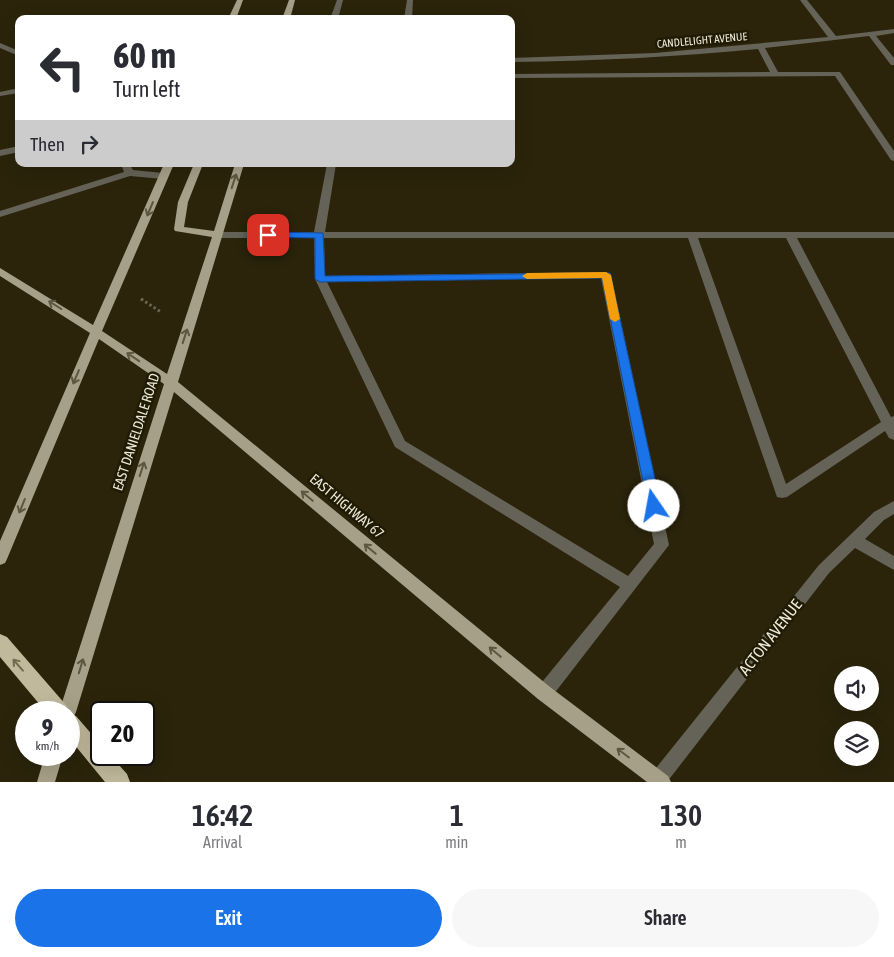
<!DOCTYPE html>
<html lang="en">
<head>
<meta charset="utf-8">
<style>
	body { margin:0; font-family:"Asap Condensed",sans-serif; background:#f7f7f7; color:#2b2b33; height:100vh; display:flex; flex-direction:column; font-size:19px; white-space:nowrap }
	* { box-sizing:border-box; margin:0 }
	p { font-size:16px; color:#7c7c81 }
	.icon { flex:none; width:28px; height:28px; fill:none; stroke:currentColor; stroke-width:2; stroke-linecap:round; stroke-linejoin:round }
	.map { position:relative; height:782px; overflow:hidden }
	.drawer { display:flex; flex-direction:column; background:#fff; flex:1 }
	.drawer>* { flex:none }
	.hud { position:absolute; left:15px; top:15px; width:500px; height:152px; border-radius:10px; box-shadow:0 5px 20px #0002; background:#fff; color:#2b2b33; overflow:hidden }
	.tools { position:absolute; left:834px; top:666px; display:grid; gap:10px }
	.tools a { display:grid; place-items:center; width:45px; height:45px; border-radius:50%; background:#fff; box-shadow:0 5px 20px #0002; font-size:25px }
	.speed { position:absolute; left:15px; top:701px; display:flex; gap:10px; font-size:25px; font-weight:700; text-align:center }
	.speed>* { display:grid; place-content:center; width:65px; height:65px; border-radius:50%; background:#fff; box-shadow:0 5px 20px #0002; line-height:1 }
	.speed small { font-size:12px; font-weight:400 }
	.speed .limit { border:2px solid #111; border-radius:8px; background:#fff; color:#111 }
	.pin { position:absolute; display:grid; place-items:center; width:42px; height:42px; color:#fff; margin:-21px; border-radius:10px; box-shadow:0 2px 8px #0006 }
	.me { position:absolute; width:55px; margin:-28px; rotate:348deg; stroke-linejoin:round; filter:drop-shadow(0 0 4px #0008) }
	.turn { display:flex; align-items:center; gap:18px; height:105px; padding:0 15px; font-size:22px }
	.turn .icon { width:65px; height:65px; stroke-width:2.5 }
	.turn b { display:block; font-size:35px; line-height:42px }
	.then { display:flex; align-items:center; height:48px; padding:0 15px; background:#0003; gap:10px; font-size:19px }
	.eta { display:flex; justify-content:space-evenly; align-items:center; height:85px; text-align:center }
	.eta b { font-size:30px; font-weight:600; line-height:35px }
	.button { display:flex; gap:10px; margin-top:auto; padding:10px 15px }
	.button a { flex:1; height:58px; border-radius:30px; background:#1a73e8; color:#fff; font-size:20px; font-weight:600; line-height:58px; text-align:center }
	.button a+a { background:#f7f7f7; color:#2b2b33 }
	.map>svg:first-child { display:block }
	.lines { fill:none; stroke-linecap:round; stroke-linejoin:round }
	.path-far1 { stroke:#6b6650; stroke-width:2.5; stroke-dasharray:2 2; stroke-linecap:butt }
	.path { stroke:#6b6650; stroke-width:3; stroke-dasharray:2.5 2.5; stroke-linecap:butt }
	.minor { fill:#656357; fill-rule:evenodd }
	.major { fill:#a7a088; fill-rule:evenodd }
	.highway { fill:#c0b99c; fill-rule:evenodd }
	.oneway { stroke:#5d573f }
	.oneway2 { stroke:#706a50 }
	.route { fill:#1a73e8; stroke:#114b97 }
	.slow { fill:#f59e0b }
	.labels { text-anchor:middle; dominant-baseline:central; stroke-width:5; stroke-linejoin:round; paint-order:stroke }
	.far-street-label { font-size:11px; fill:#eeebdc; stroke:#211b03 }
	.street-label { font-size:14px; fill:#eeebdc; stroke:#211b03 }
	.near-street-label { font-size:16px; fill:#eeebdc; stroke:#211b03 }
</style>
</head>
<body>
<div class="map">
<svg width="894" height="782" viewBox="0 0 894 782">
	<rect width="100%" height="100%" fill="#2b240b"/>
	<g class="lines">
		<path class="path-far1" d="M 141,299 L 143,300"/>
		<path class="path" d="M 141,299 L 161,312"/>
		<g class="minor">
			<path d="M 337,0 L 343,0 L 338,19 L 330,19 Z"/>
			<path d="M 407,0 L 413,0 L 412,19 L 404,19 Z"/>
			<path d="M 800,0 L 807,0 L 836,36 L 894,29 L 894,33 L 876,36 L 894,58 L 894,65 L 891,65 L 869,36 L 765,48 L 778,72 L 840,72 L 894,151 L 894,161 L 891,160 L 835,76 L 511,78 L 511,74 L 770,72 L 758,49 C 676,57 594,61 511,62 L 511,58 L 655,53 L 828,37 Z"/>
			<path d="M 0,43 L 19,51 L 19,56 L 0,48 Z"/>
			<path d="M 19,88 L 19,93 L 0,96 L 0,92 Z"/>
			<path d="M 19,146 L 19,152 L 0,156 L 0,150 Z"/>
			<path d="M 121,164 L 129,164 L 133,170 L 163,173 L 168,176 L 163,179 L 130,176 L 0,217 L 0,211 L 124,172 Z"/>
			<path d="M 327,164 L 336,164 L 325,232 L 894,232 L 894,238 L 797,238 L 891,417 L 894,416 L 894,440 L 889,438 L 885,431 L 787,497 L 782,498 L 777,497 L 688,238 L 324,238 L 325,276 L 606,272 L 611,275 L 669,545 L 550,699 L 544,701 L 538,699 L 536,693 L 538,687 L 620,587 L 395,447 L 315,279 L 314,238 L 217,238 L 212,235 L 217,232 L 314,232 ZM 698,238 L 786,238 L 881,422 L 786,484 ZM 601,278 L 654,544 L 628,576 L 405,441 L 327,282 Z"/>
			<path d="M 894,501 L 894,514 L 884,520 L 865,539 L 894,556 L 894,570 L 855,548 L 829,573 L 667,782 L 650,782 L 649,779 L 652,773 L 819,565 L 874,512 Z"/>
		</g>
		<g class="major">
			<path d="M 237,0 L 243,0 L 236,19 L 228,19 Z"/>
			<path d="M 289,0 L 295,0 L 290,19 L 282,19 Z"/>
			<path d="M 164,164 L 174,164 L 102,331 L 167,374 L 212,237 L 175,231 L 174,229 L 178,202 L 194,164 L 203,164 L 188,202 L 184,227 L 214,231 L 235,164 L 244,164 L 178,382 L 550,687 L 668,776 L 671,782 L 647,782 L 538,699 L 174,392 L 76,712 L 73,718 L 69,719 L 69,712 L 59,712 L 164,384 L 99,339 L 7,559 L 5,563 L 0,565 L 0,541 L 90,333 L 0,276 L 0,268 L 93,325 Z"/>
			<path d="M 45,755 L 63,755 L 55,782 L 37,782 Z"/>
		</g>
		<g class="highway">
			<path d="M 0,634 L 7,637 L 66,705 L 69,712 L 69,713 L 46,712 L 0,657 Z"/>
			<path d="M 69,713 L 76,716 L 101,745 L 101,755 L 110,755 L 127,774 L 130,782 L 105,782 L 69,738 Z"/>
		</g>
	</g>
	<defs><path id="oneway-shaft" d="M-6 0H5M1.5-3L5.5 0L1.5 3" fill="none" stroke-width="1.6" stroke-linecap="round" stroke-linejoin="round" transform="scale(1.25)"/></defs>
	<g class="oneway">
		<use href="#oneway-shaft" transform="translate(234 181) rotate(-72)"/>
		<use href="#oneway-shaft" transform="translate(150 209) rotate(113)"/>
		<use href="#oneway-shaft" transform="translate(55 305) rotate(-148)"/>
		<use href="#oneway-shaft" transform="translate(185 336) rotate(-72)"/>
		<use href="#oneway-shaft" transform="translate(133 357) rotate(-146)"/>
		<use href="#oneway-shaft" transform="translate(76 377) rotate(113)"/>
		<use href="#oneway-shaft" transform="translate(142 469) rotate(-72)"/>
		<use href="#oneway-shaft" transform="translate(307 496) rotate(-140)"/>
		<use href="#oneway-shaft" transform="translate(22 506) rotate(112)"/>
		<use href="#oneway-shaft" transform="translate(370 549) rotate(-140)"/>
		<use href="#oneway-shaft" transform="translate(495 652) rotate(-140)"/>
		<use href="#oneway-shaft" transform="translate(81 666) rotate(-73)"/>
		<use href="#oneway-shaft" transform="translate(623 753) rotate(-143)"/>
	</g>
	<use class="oneway2" href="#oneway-shaft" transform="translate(18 665) rotate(-131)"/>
	<path class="route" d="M 268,232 L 323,233 L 325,276 L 610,273 L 661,506 L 659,510 L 650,510 L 648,506 L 602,278 L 320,282 L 315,279 L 315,238 L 265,237 L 264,235 Z"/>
	<path class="slow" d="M 606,272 L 611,275 L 620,319 L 615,322 L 610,319 L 602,278 L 527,279 L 522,276 L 527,273 Z"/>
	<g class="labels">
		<g class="far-street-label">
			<text transform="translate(702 40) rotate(-5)">CANDLELIGHT AVENUE</text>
		</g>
		<g class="street-label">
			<text transform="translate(136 432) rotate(-72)">EAST DANIELDALE ROAD</text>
			<text transform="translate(347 506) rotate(40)">EAST HIGHWAY 67</text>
		</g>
		<g class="near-street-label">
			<text transform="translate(770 637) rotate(-52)">ACTON AVENUE</text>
		</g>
	</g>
</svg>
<div class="tools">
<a><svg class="icon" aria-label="sound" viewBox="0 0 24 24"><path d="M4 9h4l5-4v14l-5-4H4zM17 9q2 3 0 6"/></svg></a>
<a><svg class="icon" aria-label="layers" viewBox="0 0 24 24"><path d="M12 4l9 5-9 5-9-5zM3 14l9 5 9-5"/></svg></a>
</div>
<div class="speed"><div>9<small>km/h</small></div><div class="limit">20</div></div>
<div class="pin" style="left:268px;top:235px;background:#d93025"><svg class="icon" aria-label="arrive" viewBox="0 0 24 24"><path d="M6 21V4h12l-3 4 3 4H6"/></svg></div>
<svg class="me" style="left:654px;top:506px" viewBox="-20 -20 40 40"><circle r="19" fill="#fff"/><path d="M0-13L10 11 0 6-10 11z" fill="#1a73e8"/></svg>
<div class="hud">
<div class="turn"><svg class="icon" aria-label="left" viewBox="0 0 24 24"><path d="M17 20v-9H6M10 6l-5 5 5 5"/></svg><div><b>60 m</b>Turn left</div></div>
<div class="then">Then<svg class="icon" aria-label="right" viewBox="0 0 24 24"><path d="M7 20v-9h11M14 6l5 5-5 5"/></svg></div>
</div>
</div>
<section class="drawer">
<div class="eta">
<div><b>16:42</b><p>Arrival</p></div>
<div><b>1</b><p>min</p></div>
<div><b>130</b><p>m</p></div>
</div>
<div class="button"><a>Exit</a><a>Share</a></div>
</section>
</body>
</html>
